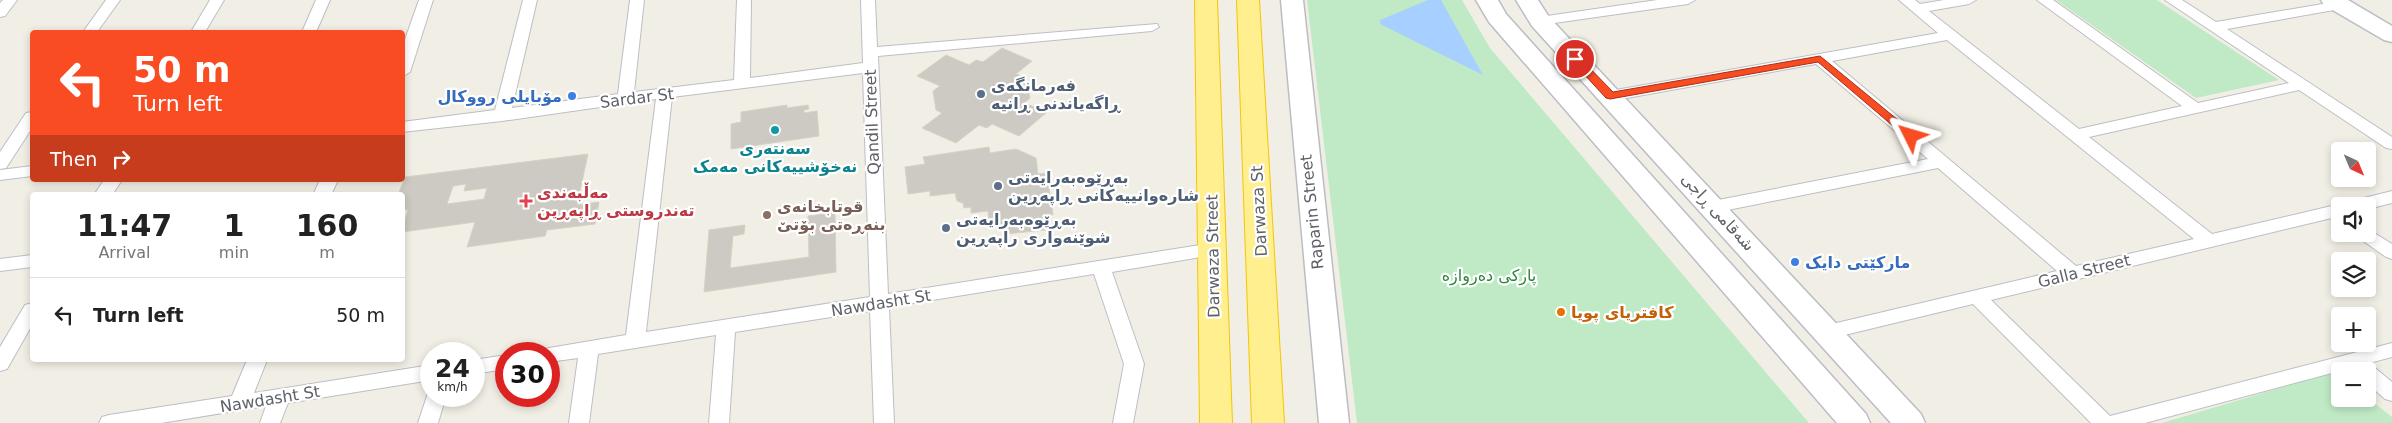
<!DOCTYPE html>
<html lang="en">
<head>
<meta charset="utf-8">
<style>
	body { margin:0; font-family:"DejaVu Sans",Cairo,sans-serif; background:#f6f6f6; color:#222; height:100vh; display:flex; flex-direction:column; font-size:19px; white-space:nowrap }
	* { box-sizing:border-box; margin:0 }
	p { font-size:16px; color:#767676 }
	.icon { flex:none; width:28px; height:28px; fill:none; stroke:currentColor; stroke-width:2; stroke-linecap:round; stroke-linejoin:round }
	.map { position:relative; flex:1; overflow:hidden }
	.drawer { position:absolute; left:30px; top:192px; width:375px; height:170px; display:flex; flex-direction:column; background:#fff; border-radius:5px; box-shadow:0 2px 8px #0003 }
	.drawer>* { flex:none }
	.hud { position:absolute; left:30px; top:30px; width:375px; height:152px; border-radius:5px; box-shadow:0 2px 8px #0003; background:#f94c23; color:#fff; overflow:hidden }
	.needle { width:32px; rotate:136deg }
	.tools { position:absolute; left:2331px; top:142px; display:grid; gap:10px }
	.tools a { display:grid; place-items:center; width:45px; height:45px; border-radius:5px; background:#fff; box-shadow:0 2px 8px #0003; font-size:25px }
	.speed { position:absolute; left:420px; top:342px; display:flex; gap:10px; font-size:25px; font-weight:700; text-align:center }
	.speed>* { display:grid; place-content:center; width:65px; height:65px; border-radius:50%; background:#fff; box-shadow:0 2px 8px #0003; line-height:1 }
	.speed small { font-size:12px; font-weight:400 }
	.speed .limit { border:8px solid #d22; background:#fff; color:#111 }
	.pin { position:absolute; display:grid; place-items:center; width:42px; height:42px; color:#fff; margin:-21px; border:2px solid #fff; border-radius:50%; box-shadow:0 1px 5px #0007 }
	.me { position:absolute; width:55px; margin:-28px; rotate:310deg; stroke-linejoin:round; filter:drop-shadow(0 0 4px #0008) }
	.turn { display:flex; align-items:center; gap:18px; height:105px; padding:0 20px; font-size:22px }
	.turn .icon { width:65px; height:65px; stroke-width:2.5 }
	.turn b { display:block; font-size:35px; line-height:42px }
	.then { display:flex; align-items:center; height:48px; padding:0 20px; background:#0003; gap:10px; font-size:19px }
	.eta { display:flex; justify-content:space-evenly; align-items:center; height:85px; text-align:center }
	.eta b { font-size:30px; font-weight:800; line-height:35px }
	ul { padding:0; list-style:none }
	li { display:flex; align-items:center; gap:15px; height:75px; padding:0 20px; border-top:1px solid #e0e0e0 }
	li div { flex:1 }
	li b { display:block; font-size:19px }
	li em { font-style:normal }
	.map>svg:first-child { display:block }
	.green { fill:#c0eac5 }
	.water { fill:#a7cfff }
	.building { fill:#cccac2; stroke:#d6d2c3; fill-rule:evenodd }
	.lines { fill:none; stroke-linecap:round; stroke-linejoin:round }
	.street-casing { stroke:#bdbec5; stroke-width:2 }
	.secondary-casing { stroke:#bbbdc4; stroke-width:3 }
	.highway-casing { stroke:#f6c500; stroke-width:2 }
	.street { fill:#fff; fill-rule:evenodd }
	.secondary { fill:#fff; fill-rule:evenodd }
	.highway { fill:#ffef8e; fill-rule:evenodd }
	.route { fill:#f94c23; stroke:#a23117 }
	.service-dot { fill:#5c6f8a; stroke:#fff; stroke-width:2 }
	.shop-dot { fill:#3f7fe0; stroke:#fff; stroke-width:2 }
	.culture-dot { fill:#0f9aa8; stroke:#fff; stroke-width:2 }
	.health-dot { fill:#e0444e; stroke:#fff; stroke-width:2 }
	.education-dot { fill:#8d6e63; stroke:#fff; stroke-width:2 }
	.food-dot { fill:#e8710a; stroke:#fff; stroke-width:2 }
	.labels { text-anchor:middle; dominant-baseline:central; stroke-width:4.5; stroke-linejoin:round; paint-order:stroke }
	.service-label { font-size:16px; font-weight:bold; fill:#4e5e75; stroke:#fff; text-anchor:start }
	.shop-label { font-size:16px; font-weight:bold; fill:#366cbe; stroke:#fff; text-anchor:end }
	.street-label { font-size:16px; fill:#5d6067; stroke:#fff }
	.culture-label { font-size:16px; font-weight:bold; fill:#0d838f; stroke:#fff }
	.health-label { font-size:16px; font-weight:bold; fill:#be3a42; stroke:#fff; text-anchor:start }
	.education-label { font-size:16px; font-weight:bold; fill:#785e54; stroke:#fff; text-anchor:start }
	.park-label { font-size:16px; fill:#2d863b; stroke:#fff }
	.food-label { font-size:16px; font-weight:bold; fill:#c56008; stroke:#fff; text-anchor:start }
</style>
</head>
<body>
<div class="map">
<svg width="2392" height="423" viewBox="0 0 2392 423">
	<rect width="100%" height="100%" fill="#f1efe5"/>
	<g class="green">
		<path d="M 1307,0 L 1462,0 L 1490,48 L 1809,423 L 1357,423 Z"/>
		<path d="M 2056,0 L 2157,0 L 2279,80 L 2196,98 Z"/>
		<path d="M 2330,373 L 2340,377 L 2340,399 L 2368,398 L 2392,417 L 2392,423 L 2162,423 Z"/>
	</g>
	<path class="water" d="M 1428,0 L 1441,0 L 1483,75 L 1380,24 L 1380,20 Z"/>
	<g class="building">
		<path d="M 1002,48 L 1032,61 L 1016,74 L 1025,77 L 1030,98 L 1024,103 L 1047,112 L 1019,136 L 992,124 L 987,128 L 979,125 L 956,143 L 922,128 L 942,113 L 936,110 L 933,91 L 940,86 L 917,76 L 946,55 L 969,65 L 976,60 L 983,62 Z"/>
		<path d="M 787,105 L 787,108 L 808,105 L 809,109 L 804,110 L 804,113 L 817,111 L 819,136 L 731,149 L 731,124 L 741,122 L 741,112 Z"/>
		<path d="M 989,147 L 990,153 L 1016,149 L 1036,158 L 1038,174 L 1047,173 L 1053,215 L 1044,216 L 1045,230 L 1006,234 L 1005,227 L 1000,228 L 1000,225 L 989,226 L 988,211 L 971,213 L 971,207 L 964,208 L 963,203 L 957,201 L 955,193 L 930,196 L 930,191 L 908,194 L 905,167 L 925,164 L 923,157 Z"/>
		<path d="M 588,154 L 577,205 L 599,202 L 595,224 L 547,230 L 545,236 L 467,247 L 475,222 L 402,232 L 408,209 L 402,210 L 402,195 L 398,195 L 405,177 ZM 466,184 L 464,191 L 487,188 L 484,199 L 447,204 L 453,186 Z"/>
		<path d="M 835,212 L 836,272 L 704,292 L 709,230 L 745,225 L 744,234 L 733,236 L 730,268 L 809,257 L 808,216 Z"/>
	</g>
	<g class="lines">
		<g class="street-casing">
			<g id="street">
				<path d="M 3,0 L 17,0 L 5,16 L 0,17 L 0,3 Z"/>
				<path d="M 106,0 L 120,0 L 97,32 L 83,32 Z"/>
				<path d="M 210,0 L 224,0 L 205,32 L 191,32 Z"/>
				<path d="M 316,0 L 330,0 L 316,32 L 302,32 Z"/>
				<path d="M 419,0 L 433,0 L 410,72 L 402,77 L 402,48 Z"/>
				<path d="M 523,0 L 537,0 L 512,108 L 618,94 L 630,0 L 644,0 L 634,92 L 734,80 L 737,0 L 751,0 L 750,78 L 863,63 L 861,0 L 875,0 L 877,47 L 1157,24 L 1159,27 L 1152,31 L 878,56 L 888,294 L 1213,243 L 1219,245 L 1222,249 L 1219,253 L 1213,255 L 1112,272 L 1144,364 L 1133,423 L 1113,423 L 1124,364 L 1094,274 L 889,307 L 894,423 L 874,423 L 870,311 L 735,332 L 729,423 L 709,423 L 716,335 L 598,354 L 589,423 L 569,423 L 578,358 L 549,362 L 549,354 L 540,354 L 542,350 L 549,348 L 626,335 L 656,99 L 502,121 L 402,132 L 402,122 L 495,110 ZM 863,73 L 870,297 L 646,332 L 672,97 Z"/>
				<path d="M 1657,0 L 1695,0 L 1688,4 L 1540,25 L 1533,21 L 1540,17 Z"/>
				<path d="M 1899,0 L 1915,0 L 1920,4 L 1944,0 L 1976,0 L 1969,4 L 1929,11 L 2079,129 L 2182,106 L 2037,0 L 2053,0 L 2198,103 L 2289,83 L 2165,0 L 2182,0 L 2216,22 L 2340,1 L 2345,2 L 2347,5 L 2345,8 L 2340,9 L 2227,29 L 2392,137 L 2392,149 L 2386,148 L 2299,90 L 2089,137 L 2212,234 L 2340,204 L 2345,206 L 2348,202 L 2392,191 L 2392,203 L 2368,209 L 2368,206 L 2340,206 L 2340,216 L 1991,300 L 2110,416 L 2392,343 L 2392,357 L 2145,423 L 2091,423 L 1973,304 L 1828,339 L 1821,337 L 1818,332 L 1821,327 L 1828,325 L 2057,271 L 1938,168 L 1713,213 L 1707,211 L 1704,207 L 1707,203 L 1713,201 L 1928,159 L 1816,64 L 1610,101 L 1602,96 L 1610,91 L 1938,33 ZM 1947,40 L 2194,239 L 2076,266 L 1832,61 Z"/>
				<path d="M 32,112 L 32,128 L 6,168 L 0,169 L 0,152 L 26,113 Z"/>
				<path d="M 32,166 L 32,176 L 0,180 L 0,170 Z"/>
				<path d="M 104,180 L 122,180 L 112,195 L 94,195 Z"/>
				<path d="M 320,180 L 338,180 L 331,195 L 313,195 Z"/>
				<path d="M 2368,229 L 2392,244 L 2392,259 L 2386,257 L 2359,238 L 2356,234 L 2368,234 Z"/>
				<path d="M 32,255 L 32,267 L 0,271 L 0,259 Z"/>
				<path d="M 32,303 L 32,325 L 7,369 L 0,371 L 0,347 L 25,305 Z"/>
				<path d="M 506,355 L 506,369 L 474,374 L 474,360 Z"/>
				<path d="M 247,360 L 267,360 L 254,393 L 431,365 L 431,380 L 288,403 L 280,423 L 260,423 L 266,406 L 161,423 L 99,423 L 102,417 L 109,415 L 232,396 Z"/>
				<path d="M 2368,365 L 2375,368 L 2392,382 L 2392,401 L 2385,399 L 2368,384 L 2368,371 L 2359,371 L 2361,368 Z"/>
				<path d="M 429,390 L 431,390 L 431,396 L 446,396 L 438,423 L 418,423 Z"/>
			</g>
		</g>
		<g class="secondary-casing">
			<g id="secondary">
				<path d="M 1281,0 L 1303,0 L 1349,423 L 1319,423 Z"/>
				<path d="M 1476,0 L 1498,0 L 1506,14 L 1866,414 L 1870,423 L 1837,423 L 1489,22 Z"/>
				<path d="M 1516,0 L 1538,0 L 1549,17 L 1921,414 L 1925,423 L 1891,423 L 1532,26 Z"/>
				<path d="M 2321,0 L 2348,0 L 2392,26 L 2392,42 L 2384,40 L 2324,5 Z"/>
			</g>
		</g>
		<g class="highway-casing">
			<g id="highway">
				<path d="M 1195,0 L 1217,0 L 1232,423 L 1200,423 Z"/>
				<path d="M 1237,0 L 1259,0 L 1284,423 L 1252,423 Z"/>
			</g>
		</g>
		<use href="#street" class="street"/>
		<use href="#secondary" class="secondary"/>
		<use href="#highway" class="highway"/>
	</g>
	<path class="route" d="M 1820,56 L 1915,134 L 1915,138 L 1907,138 L 1818,62 L 1610,99 L 1606,98 L 1570,59 L 1579,57 L 1613,92 Z"/>
	<g class="service-dot">
		<circle cx="981" cy="94" r="5"/>
		<circle cx="998" cy="186" r="5"/>
		<circle cx="946" cy="228" r="5"/>
	</g>
	<g class="shop-dot">
		<circle cx="572" cy="96" r="5"/>
		<circle cx="1795" cy="262" r="5"/>
	</g>
	<circle class="culture-dot" cx="775" cy="130" r="5"/>
	<path class="health-dot" d="M523.5 193.5h5v5h5v5h-5v5h-5v-5h-5v-5h5z"/>
	<circle class="education-dot" cx="767" cy="215" r="5"/>
	<circle class="food-dot" cx="1561" cy="312" r="5"/>
	<g class="labels">
		<g class="service-label">
			<text x="991" y="85">فەرمانگەی<tspan x="991" dy="18">ڕاگەیاندنی ڕانیە</tspan></text>
			<text x="1008" y="177">بەڕێوەبەرایەتی<tspan x="1008" dy="18">شارەوانییەکانی ڕاپەڕین</tspan></text>
			<text x="956" y="219">بەڕێوەبەرایەتی<tspan x="956" dy="18">شوێنەواری راپەڕین</tspan></text>
		</g>
		<g class="shop-label">
			<text x="562" y="96">مۆبایلی رووکال</text>
			<text x="1805" y="262" text-anchor="start">مارکێتی دایک</text>
		</g>
		<g class="street-label">
			<text transform="translate(637 98) rotate(-7)">Sardar St</text>
			<text transform="translate(872 122) rotate(-92)">Qandil Street</text>
			<text transform="translate(1259 211) rotate(-93)">Darwaza St</text>
			<text transform="translate(1312 212) rotate(-96)">Raparin Street</text>
			<text transform="translate(1718 212) rotate(47)">شەقامی ڕاجی</text>
			<text transform="translate(1213 256) rotate(-91)">Darwaza Street</text>
			<text transform="translate(2084 271) rotate(-14)">Galla Street</text>
			<text transform="translate(881 303) rotate(-9)">Nawdasht St</text>
			<text transform="translate(270 399) rotate(-9)">Nawdasht St</text>
		</g>
		<g class="culture-label">
			<text x="775" y="148">سەنتەری<tspan x="775" dy="18">نەخۆشییەکانی مەمک</tspan></text>
		</g>
		<g class="health-label">
			<text x="537" y="192">مەڵبەندی<tspan x="537" dy="18">تەندروستی ڕاپەڕین</tspan></text>
		</g>
		<g class="education-label">
			<text x="777" y="206">قوتابخانەی<tspan x="777" dy="18">بنەڕەتی بۆتێ</tspan></text>
		</g>
		<g class="park-label">
			<text x="1489" y="275">پارکی دەروازە</text>
		</g>
		<g class="food-label">
			<text x="1571" y="312">کافتریای پویا</text>
		</g>
	</g>
</svg>
<div class="tools">
<a><svg class="needle" viewBox="-14 -14 28 28"><path d="M0-13l5 13h-10z" fill="#e53935"/><path d="M0 13l5-13h-10z" fill="#767676"/></svg></a>
<a><svg class="icon" aria-label="sound" viewBox="0 0 24 24"><path d="M4 9h4l5-4v14l-5-4H4zM17 9q2 3 0 6"/></svg></a>
<a><svg class="icon" aria-label="layers" viewBox="0 0 24 24"><path d="M12 4l9 5-9 5-9-5zM3 14l9 5 9-5"/></svg></a>
<a>+</a>
<a>−</a>
</div>
<div class="speed"><div>24<small>km/h</small></div><div class="limit">30</div></div>
<div class="pin" style="left:1575px;top:59px;background:#d93025"><svg class="icon" aria-label="arrive" viewBox="0 0 24 24"><path d="M6 21V4h12l-3 4 3 4H6"/></svg></div>
<svg class="me" style="left:1911px;top:136px" viewBox="-20 -20 40 40"><path d="M0-17L14 15 0 8-14 15z" fill="#f94c23" stroke="#fff" stroke-width="4"/></svg>
<div class="hud">
<div class="turn"><svg class="icon" aria-label="left" viewBox="0 0 24 24"><path d="M17 20v-9H6M10 6l-5 5 5 5"/></svg><div><b>50 m</b>Turn left</div></div>
<div class="then">Then<svg class="icon" aria-label="right" viewBox="0 0 24 24"><path d="M7 20v-9h11M14 6l5 5-5 5"/></svg></div>
</div>
<section class="drawer">
<div class="eta">
<div><b>11:47</b><p>Arrival</p></div>
<div><b>1</b><p>min</p></div>
<div><b>160</b><p>m</p></div>
</div>
<ul>
<li><svg class="icon" aria-label="left" viewBox="0 0 24 24"><path d="M17 20v-9H6M10 6l-5 5 5 5"/></svg><div><b>Turn left</b></div><em>50 m</em></li>
</ul>
</section>
</div>
</body>
</html>
